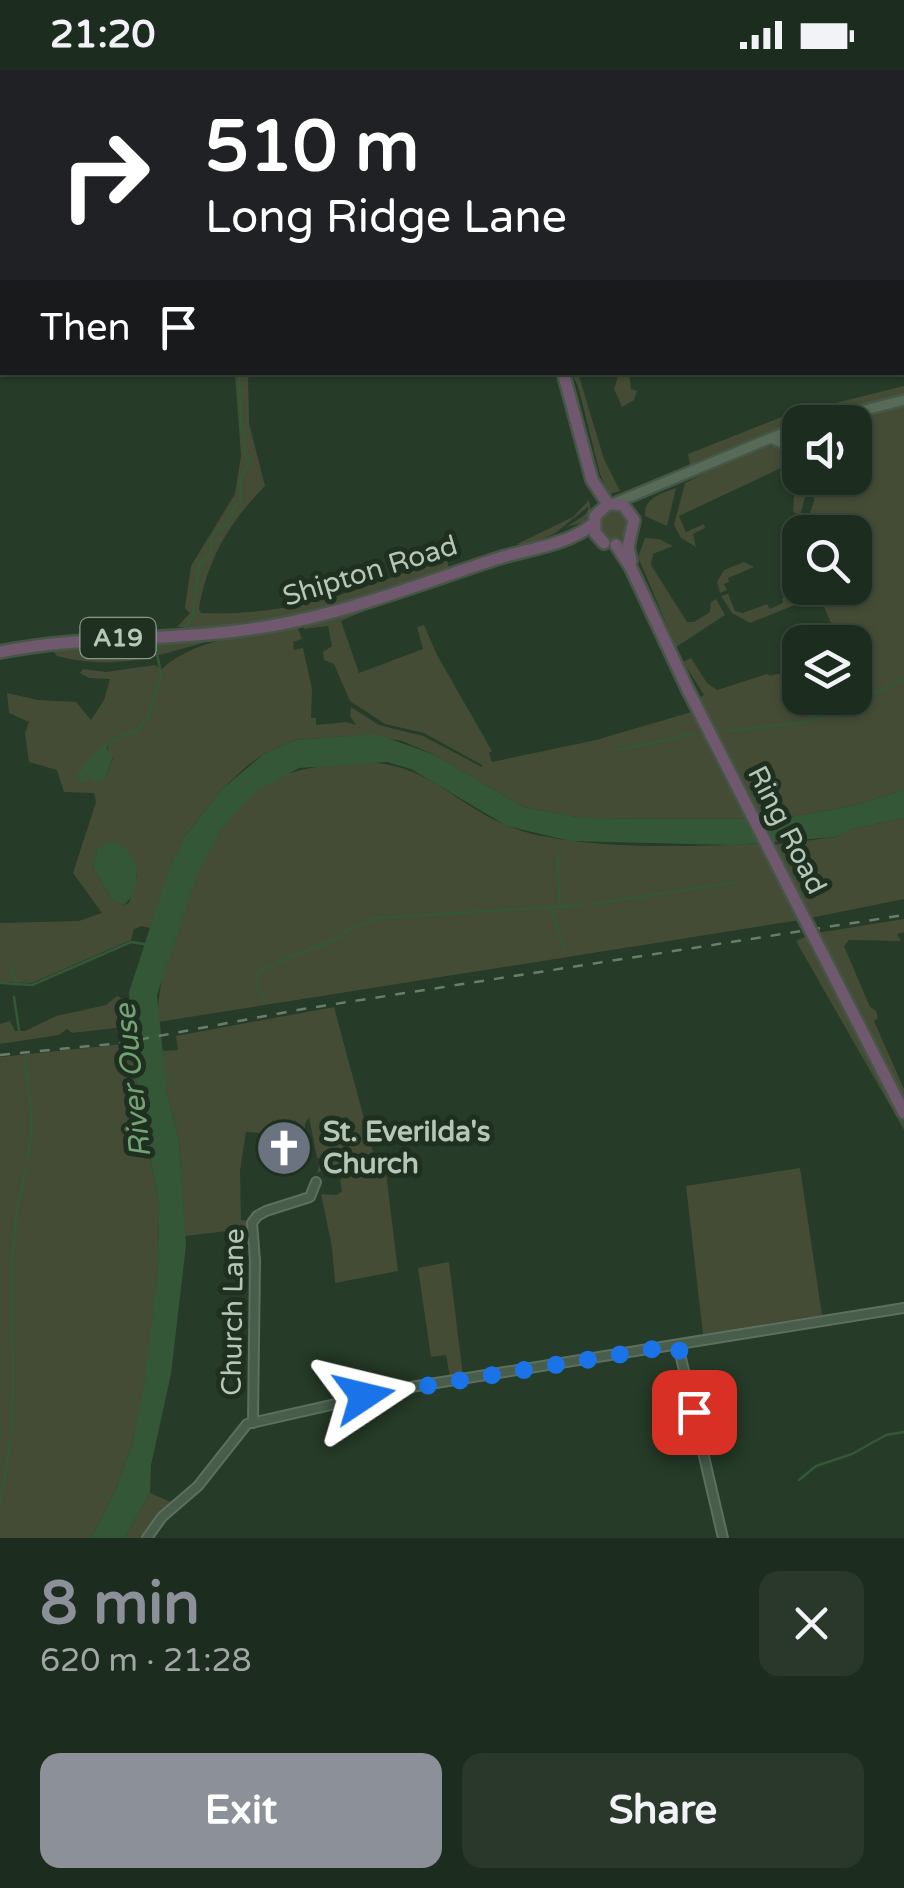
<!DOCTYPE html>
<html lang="en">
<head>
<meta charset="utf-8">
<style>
	body { margin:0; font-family:"Varela Round",sans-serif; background:#29382b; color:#f1f3f6; height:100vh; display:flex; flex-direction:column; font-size:38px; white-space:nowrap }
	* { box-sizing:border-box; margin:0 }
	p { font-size:32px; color:#a0a7a4 }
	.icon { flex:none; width:55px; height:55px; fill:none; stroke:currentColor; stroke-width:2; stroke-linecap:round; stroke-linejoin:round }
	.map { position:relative; height:1468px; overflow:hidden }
	.panel { display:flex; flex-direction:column; background:#1c2c1e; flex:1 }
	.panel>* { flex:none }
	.top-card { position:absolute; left:0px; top:0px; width:905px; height:305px; box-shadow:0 2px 8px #0004,0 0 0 2px #3a483c; background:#202124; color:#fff; overflow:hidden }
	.controls { position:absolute; left:782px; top:335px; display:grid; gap:20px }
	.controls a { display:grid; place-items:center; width:90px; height:90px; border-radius:20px; background:#1c2c1e; box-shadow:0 2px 8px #0004,0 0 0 2px #3a483c; font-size:50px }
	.pin { position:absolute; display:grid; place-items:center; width:85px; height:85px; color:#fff; margin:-42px; border-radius:20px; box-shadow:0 5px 15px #0006 }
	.me { position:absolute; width:110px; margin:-55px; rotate:80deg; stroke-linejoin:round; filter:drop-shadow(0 0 8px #0008) }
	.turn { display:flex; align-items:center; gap:35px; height:210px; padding:0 40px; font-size:45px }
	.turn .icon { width:130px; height:130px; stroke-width:2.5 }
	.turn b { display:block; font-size:70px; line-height:85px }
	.then { display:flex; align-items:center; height:95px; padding:0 40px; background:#0003; gap:20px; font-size:38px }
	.round { display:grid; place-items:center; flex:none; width:105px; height:105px; border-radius:20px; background:#29382b }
	.overview { display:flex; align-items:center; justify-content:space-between; height:170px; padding:0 40px }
	h1 { font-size:60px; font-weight:700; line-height:75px; color:#8c9099 }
	.action { display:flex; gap:20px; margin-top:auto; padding:20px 40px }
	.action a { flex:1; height:115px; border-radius:20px; background:#8c9099; color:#fff; font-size:40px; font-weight:700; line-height:115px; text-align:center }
	.action a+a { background:#29382b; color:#f1f3f6 }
	.status { display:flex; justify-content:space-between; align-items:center; height:70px; padding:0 50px; background:#1c2c1e; direction:ltr }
	.status svg { height:28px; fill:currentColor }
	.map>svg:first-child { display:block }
	.green { fill:#444c36; fill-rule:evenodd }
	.water { fill:#345837 }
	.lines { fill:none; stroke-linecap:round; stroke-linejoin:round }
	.stream { stroke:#345837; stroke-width:2.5 }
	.secondary-casing { stroke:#5e6f5f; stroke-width:12 }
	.primary-casing { stroke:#465747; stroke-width:14 }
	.highway-casing { stroke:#455646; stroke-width:16 }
	.secondary { stroke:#485e4b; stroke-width:8 }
	.primary { stroke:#586b59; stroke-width:9 }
	.highway { stroke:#70586e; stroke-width:11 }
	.rail { stroke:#697e6a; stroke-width:2.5; stroke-dasharray:10 10; stroke-linecap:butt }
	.highway-bridge-casing { stroke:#455646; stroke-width:16; stroke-linecap:butt }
	.highway-bridge { stroke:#70586e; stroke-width:11 }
	.route { stroke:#1a73e8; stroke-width:18; stroke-dasharray:0 32.4 }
	.labels { text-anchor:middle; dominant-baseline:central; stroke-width:10; stroke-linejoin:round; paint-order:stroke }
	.shield { fill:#1f3020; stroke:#899a8a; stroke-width:2.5 }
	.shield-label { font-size:25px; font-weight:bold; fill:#b6c7b7 }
	.street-label { font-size:28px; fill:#b6c7b7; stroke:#1f3020 }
	.poi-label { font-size:28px; font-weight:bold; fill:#b6c7b7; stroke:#1f3020; text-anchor:start }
	.water-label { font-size:30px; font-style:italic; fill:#72a275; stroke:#1f3020 }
</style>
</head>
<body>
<div class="status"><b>21:20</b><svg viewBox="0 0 49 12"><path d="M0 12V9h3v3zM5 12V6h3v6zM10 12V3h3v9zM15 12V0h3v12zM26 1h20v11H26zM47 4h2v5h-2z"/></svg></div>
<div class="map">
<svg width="904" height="1468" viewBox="0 0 904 1468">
	<rect width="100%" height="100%" fill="#263b28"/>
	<g class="green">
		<path d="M 235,303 L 248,303 L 249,353 L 265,416 C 230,451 207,490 199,539 L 201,543 C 288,547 367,519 446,486 L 449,498 C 363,533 271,560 177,557 L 190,543 L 185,538 L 191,496 L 235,424 L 241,386 Z"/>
		<path d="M 571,303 L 578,303 L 604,389 L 620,421 L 609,424 L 600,404 L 578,316 Z"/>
		<path d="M 619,303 L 629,303 L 631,319 L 637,321 L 634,330 L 622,337 L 614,319 Z"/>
		<path d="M 904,316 L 904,325 L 800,353 L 791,344 Z"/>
		<path d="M 904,336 L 904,720 L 852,736 L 779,749 L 583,748 L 523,737 L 435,685 L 402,671 L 367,665 L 296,670 L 265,683 L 247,696 L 221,720 L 183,769 L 150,858 L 142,856 L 134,859 L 131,870 L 32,913 L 0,912 L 0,853 L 79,851 L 102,843 L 73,803 L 96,732 L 94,723 L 64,722 L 57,700 L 29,692 L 25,663 L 29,652 L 9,643 L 7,623 L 38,630 L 76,632 L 91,650 L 104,630 L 110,609 L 89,608 L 80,603 L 83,599 L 106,602 L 155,595 L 161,600 C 192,570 247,564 289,558 L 298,559 L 302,569 L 293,572 L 294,580 L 303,578 L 312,619 L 311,648 L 316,648 L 316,655 L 346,652 L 356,655 L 350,646 L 351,637 L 379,655 L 423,666 L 482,697 L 482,695 L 424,663 L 385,654 L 350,631 L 334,594 L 324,590 L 323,582 L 332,576 L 328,556 L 304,559 L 304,555 L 367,537 L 371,538 L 341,551 L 359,603 L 423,579 L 417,557 L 424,555 L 437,585 L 492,681 L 489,683 L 492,692 L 596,670 L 695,641 L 731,696 L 699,628 L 704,625 L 683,592 L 691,588 L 707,613 L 717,620 L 767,604 L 770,606 L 800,599 L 800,628 L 855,628 L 855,572 L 839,572 L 819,525 L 750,553 L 732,543 L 721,526 L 728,524 L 735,541 L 743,543 L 767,534 L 770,539 L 783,533 L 782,528 L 793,521 L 793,513 L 798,519 L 855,518 L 855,462 L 806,462 L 804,458 L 814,432 L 815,408 L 855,408 L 855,352 L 841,352 ZM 108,673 L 108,682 L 113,688 L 104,710 L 88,705 L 85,696 ZM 97,779 L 137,806 L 129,833 L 124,835 L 112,829 L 93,798 Z"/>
		<path d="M 789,344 L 797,353 L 696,396 L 690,394 L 688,384 Z"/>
		<path d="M 783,376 C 797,383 800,393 800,408 L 805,408 L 806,424 L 800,445 L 793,442 L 795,412 L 781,398 L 679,446 L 686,462 L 704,454 L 705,458 L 693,464 L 696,477 L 681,468 L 674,455 L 685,413 C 714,399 750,375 783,376 Z"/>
		<path d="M 676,418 L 667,456 L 645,446 C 643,428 662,423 676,418 Z"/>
		<path d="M 589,430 L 591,441 L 584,452 L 567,457 L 586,444 L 589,436 L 554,464 L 522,476 L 517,474 L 573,447 Z"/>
		<circle cx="614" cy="455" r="15"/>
		<path d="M 645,468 L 659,469 L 673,476 L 653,484 L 651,495 L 687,552 L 694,552 L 710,542 L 711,532 L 716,529 L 725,545 L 676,577 L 638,487 Z"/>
		<path d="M 744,492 L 754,497 L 728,508 L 729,512 L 724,514 L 727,520 L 720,523 L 717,512 L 724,500 Z"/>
		<path d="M 219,568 C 159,585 120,602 57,586 L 54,582 L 56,577 Z"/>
		<path d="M 360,692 C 427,692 450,731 506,755 C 561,780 696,778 758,773 L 800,850 L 158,952 C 156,891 203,763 252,723 C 284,698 321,696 360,692 Z"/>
		<path d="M 904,748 L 904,829 L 810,848 L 772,775 L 836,767 L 852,759 Z"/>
		<path d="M 904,849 L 904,862 L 897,864 L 901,871 L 849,870 L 844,876 L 870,937 L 876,941 L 878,948 L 874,951 L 904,1019 L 904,1030 L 817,863 Z"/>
		<path d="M 807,866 L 904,1052 L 904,1060 L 796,871 Z"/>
		<path d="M 117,926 L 130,932 L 132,956 L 72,963 L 67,959 L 59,965 L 0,974 L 0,954 L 10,951 L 15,961 L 25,961 L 56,946 L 106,935 Z"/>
		<path d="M 334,937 L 373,1082 L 369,1085 L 381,1088 L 383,1101 L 386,1103 L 398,1201 L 335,1213 L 332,1177 L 321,1124 L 337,1125 L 342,1121 L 340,1110 L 343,1108 L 340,1103 L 329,1098 L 317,1103 L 320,1092 L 327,1089 L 317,1088 L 309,1047 L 305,1054 L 305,1090 L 298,1091 L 298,1102 L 283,1103 L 283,1092 L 273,1092 L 275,1064 L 246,1062 L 240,1101 L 241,1150 L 249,1151 L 249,1167 L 236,1169 L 236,1160 L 185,1166 L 179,1071 L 167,1024 L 161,981 L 178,980 L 176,966 Z"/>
		<path d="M 133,973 L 135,1004 L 159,1136 L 158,1197 L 146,1308 L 133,1371 L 115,1422 L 91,1468 L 0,1468 L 0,987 Z"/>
		<path d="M 800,1098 L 822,1245 L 703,1264 L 686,1116 Z"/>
		<path d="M 449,1192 L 463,1306 L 450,1307 L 446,1285 L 431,1287 L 418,1198 Z"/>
		<path d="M 150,1423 L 173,1433 L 155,1449 L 143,1468 L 124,1468 Z"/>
	</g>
	<g class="water">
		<path d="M 376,664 L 435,685 L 523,737 L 583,748 L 779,749 L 852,736 L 904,720 L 904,748 L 852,759 L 836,767 L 732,775 L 570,771 L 507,756 L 411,699 L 387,692 L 299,698 L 252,724 L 220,761 L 197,804 L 157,925 L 167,1024 L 179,1071 L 186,1175 L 171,1304 L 151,1395 L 150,1423 L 124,1468 L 91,1468 L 115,1422 L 133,1371 L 145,1308 L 158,1197 L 159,1136 L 135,1004 L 129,922 L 168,803 L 183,769 L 221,720 L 265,683 L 296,670 Z"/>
		<path d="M 109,671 L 107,679 L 113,687 L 104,710 L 95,713 L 84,700 L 88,713 L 79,711 L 77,705 L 89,688 Z"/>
		<path d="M 112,771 C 140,780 144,817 124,835 L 112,829 L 93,798 L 97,779 Z"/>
	</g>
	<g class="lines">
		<g class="stream">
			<path d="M 148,0 L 148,2"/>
			<path d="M 0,134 L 2,135"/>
			<path d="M 185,557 L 193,547 L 199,495 L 210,484 L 213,464 L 227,455 L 235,435 L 241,432 L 240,410 L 251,389 L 245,386 L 244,363 L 241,358 L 239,302"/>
			<path d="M 728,661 L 805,652 L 832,644 L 904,609"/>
			<path d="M 109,672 L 138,660 L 148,647 L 161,604 L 156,579 L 162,574"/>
			<path d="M 619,680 L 693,664"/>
			<path d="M 593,834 L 737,812"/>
			<path d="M 560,837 L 557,790 L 561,782"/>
			<path d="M 551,838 L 564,878"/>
			<path d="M 277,893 L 343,866 L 345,861 L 377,848 L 585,835"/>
			<path d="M 11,896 L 17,914"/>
			<path d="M 0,913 L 32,915 L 131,872 L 144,874"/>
			<path d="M 14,927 L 19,960"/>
			<path d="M 265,932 L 258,917 L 257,902 L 274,895"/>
			<path d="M 25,991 L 32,1053 L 28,1090"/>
			<path d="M 11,1365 C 19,1275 0,1185 27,1097"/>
			<path d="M 799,1410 L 816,1396 L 852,1384 L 886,1365 L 904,1362"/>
			<path d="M 0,1435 L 11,1370"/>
		</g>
		<g class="secondary-casing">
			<g id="secondary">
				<path d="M 678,1275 L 723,1468"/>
				<path d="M 253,1353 L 255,1190 L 252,1153 L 257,1146 L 266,1141 L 310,1127 L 316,1112"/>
				<path d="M 147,1468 L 162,1447 L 198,1416 L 247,1354 L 411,1317 L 904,1238"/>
			</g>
		</g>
		<g class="primary-casing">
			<g id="primary">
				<path d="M 818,352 L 904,330"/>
				<path d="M 775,370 L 800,380"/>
				<path d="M 615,433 L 800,356"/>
			</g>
		</g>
		<g class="highway-casing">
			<g id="highway">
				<path d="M 482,0 L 483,2"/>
				<path d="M 563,302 L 592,410 L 608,434"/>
				<path d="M 604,473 L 595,463 L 595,446 L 608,434 L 623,435 L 634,450 L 628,477 L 631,491"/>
				<path d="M 616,475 L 631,498 L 688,620 L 798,836"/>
				<path d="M 0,582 C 78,566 157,571 236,561 C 326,551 408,518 493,490 C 525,479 567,476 593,454"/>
				<path d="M 819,877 L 904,1043"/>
			</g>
		</g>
		<use href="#secondary" class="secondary"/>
		<use href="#primary" class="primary"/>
		<use href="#highway" class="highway"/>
		<path class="rail" d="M 0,985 L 121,973 L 303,939 L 904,845"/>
		<g class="highway-bridge-casing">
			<path id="highway-bridge" d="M 798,836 L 819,877"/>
		</g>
		<use href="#highway-bridge" class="highway-bridge"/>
	</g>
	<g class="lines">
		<path class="route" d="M 364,1326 L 678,1275 L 694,1342"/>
	</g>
	<defs>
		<g id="church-disc" transform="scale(2.875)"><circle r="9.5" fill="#6b7280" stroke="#1f3020"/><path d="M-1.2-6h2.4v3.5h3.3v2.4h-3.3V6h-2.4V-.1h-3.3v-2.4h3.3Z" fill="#fff"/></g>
	</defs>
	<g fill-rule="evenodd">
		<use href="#church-disc" x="284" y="1078"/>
	</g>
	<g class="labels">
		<rect class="shield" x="80.5" y="548" width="75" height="40" rx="8"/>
		<g class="shield-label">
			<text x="118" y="568">A19</text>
		</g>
		<g class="street-label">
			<text transform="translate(370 501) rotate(-17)">Shipton Road</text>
			<text transform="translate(787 760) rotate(63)">Ring Road</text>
			<text transform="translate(233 1242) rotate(-89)">Church Lane</text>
		</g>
		<g class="poi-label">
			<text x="323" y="1062">St. Everilda's<tspan x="323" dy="32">Church</tspan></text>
		</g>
		<g class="water-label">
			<text transform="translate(133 1011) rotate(-96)">River Ouse</text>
		</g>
	</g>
</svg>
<div class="controls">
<a><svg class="icon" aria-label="sound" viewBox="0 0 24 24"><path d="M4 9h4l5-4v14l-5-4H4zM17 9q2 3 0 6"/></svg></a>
<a><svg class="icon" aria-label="search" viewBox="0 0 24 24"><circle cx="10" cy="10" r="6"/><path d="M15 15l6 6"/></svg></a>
<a><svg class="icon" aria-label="layers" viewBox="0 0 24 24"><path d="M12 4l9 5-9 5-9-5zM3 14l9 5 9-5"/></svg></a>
</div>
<div class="pin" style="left:694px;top:1342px;background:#d93025"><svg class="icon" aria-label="arrive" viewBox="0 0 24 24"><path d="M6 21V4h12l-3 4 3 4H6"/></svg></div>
<svg class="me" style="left:364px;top:1326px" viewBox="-20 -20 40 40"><path d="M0-17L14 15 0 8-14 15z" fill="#1a73e8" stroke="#fff" stroke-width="4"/></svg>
<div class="top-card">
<div class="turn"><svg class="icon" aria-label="right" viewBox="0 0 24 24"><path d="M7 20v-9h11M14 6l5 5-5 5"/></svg><div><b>510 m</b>Long Ridge Lane</div></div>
<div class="then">Then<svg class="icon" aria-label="arrive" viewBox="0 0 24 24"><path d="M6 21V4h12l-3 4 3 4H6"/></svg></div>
</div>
</div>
<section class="panel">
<div class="overview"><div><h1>8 min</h1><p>620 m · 21:28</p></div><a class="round"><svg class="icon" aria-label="close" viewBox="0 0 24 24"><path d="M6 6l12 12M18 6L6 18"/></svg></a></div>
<div class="action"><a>Exit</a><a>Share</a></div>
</section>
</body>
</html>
